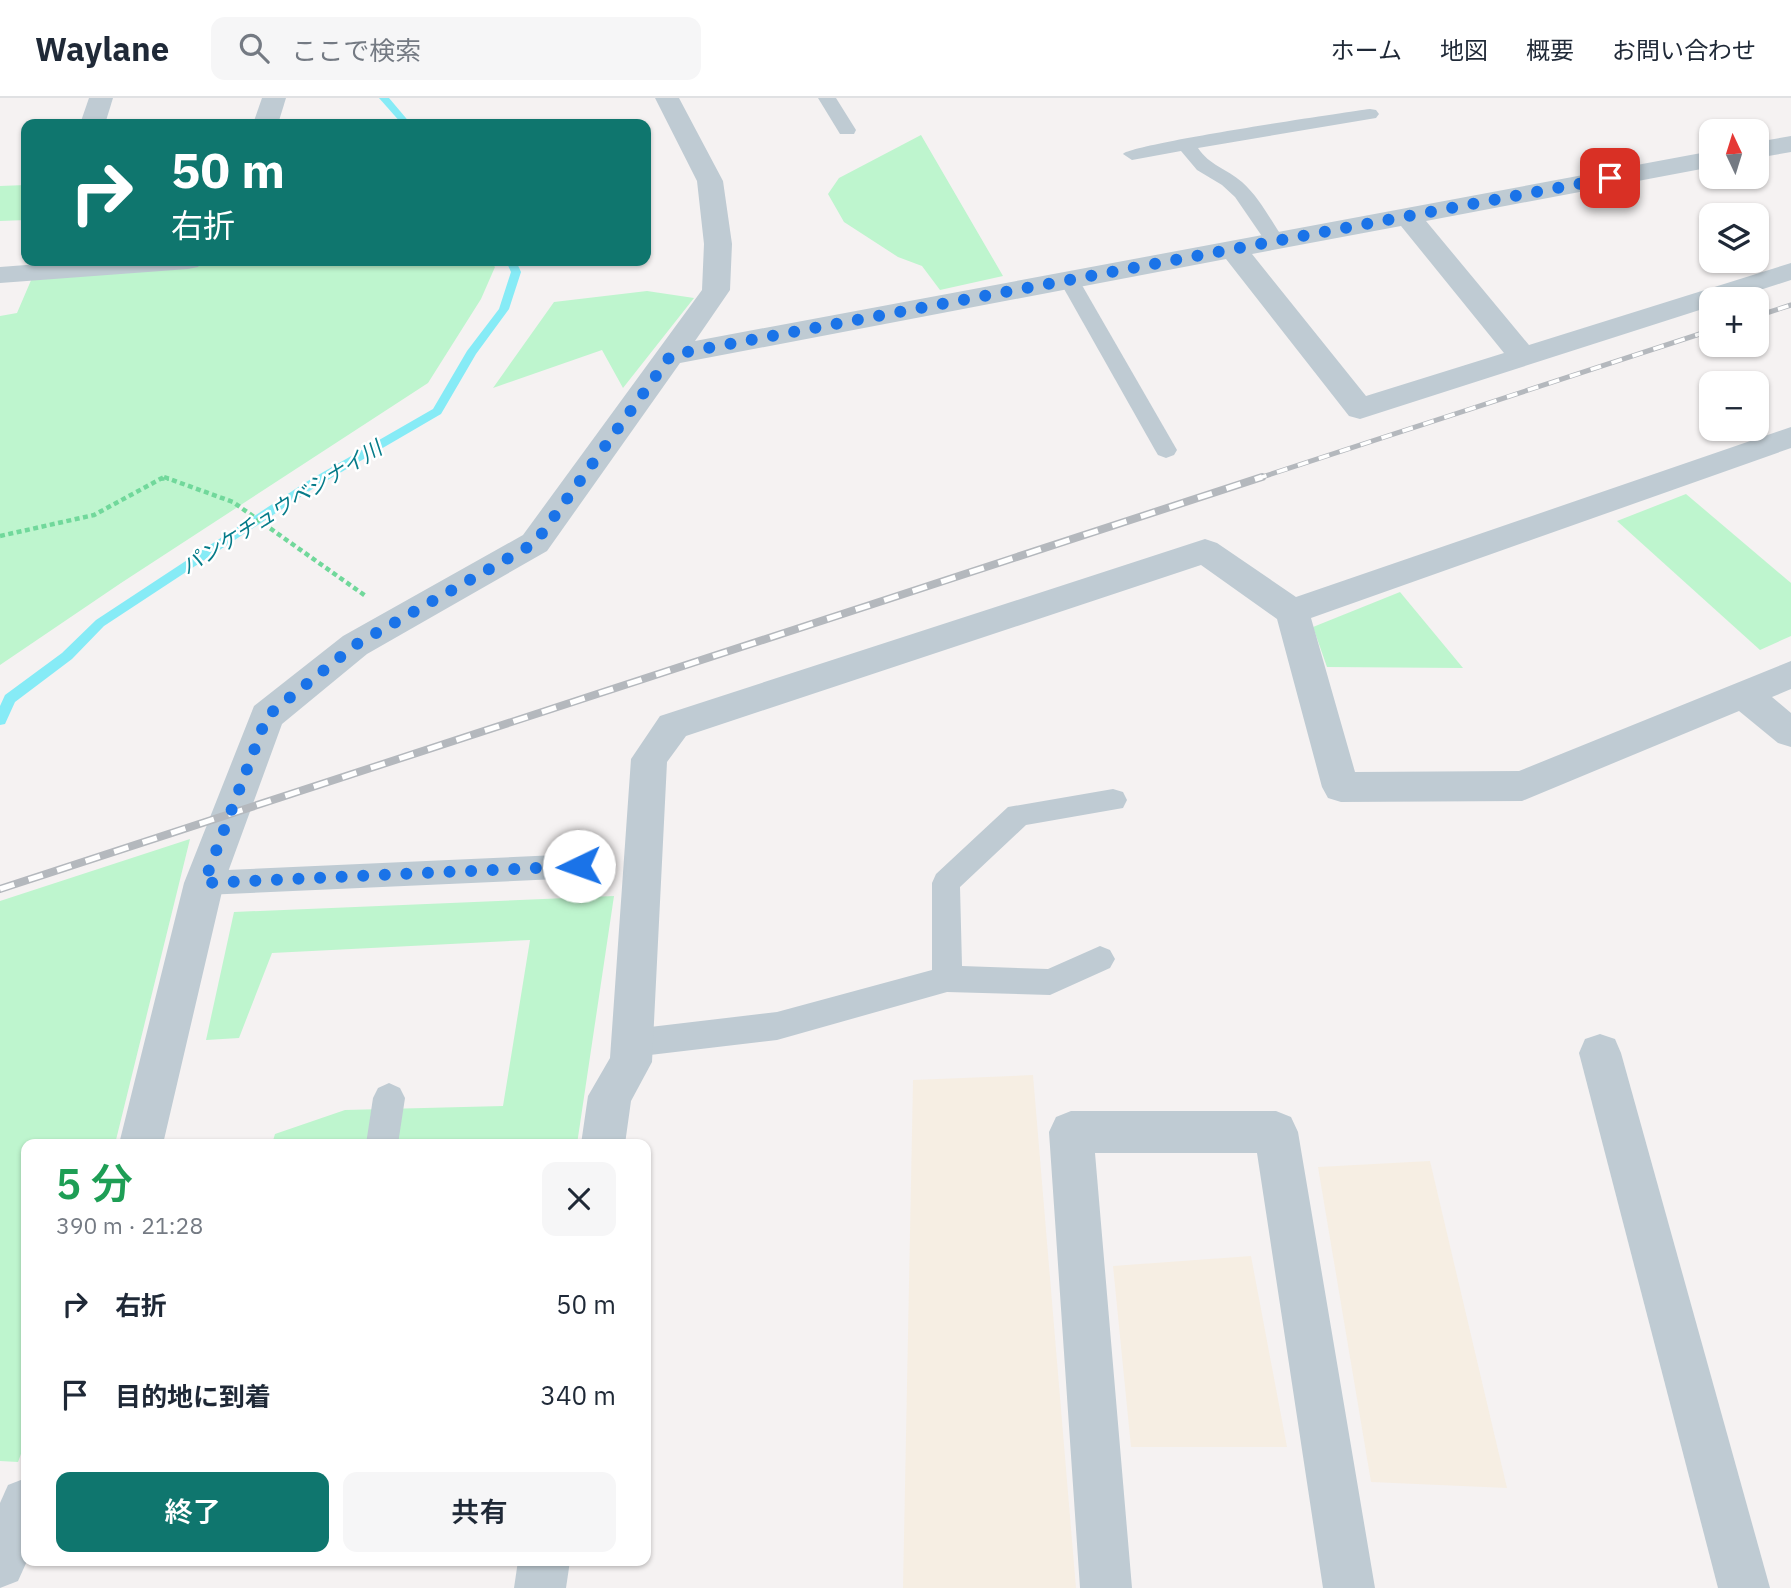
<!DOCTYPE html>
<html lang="ja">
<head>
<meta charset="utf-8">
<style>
	body { margin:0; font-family:"IBM Plex Sans","Noto Sans JP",sans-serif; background:#f6f6f7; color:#1f2937; height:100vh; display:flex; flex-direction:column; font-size:26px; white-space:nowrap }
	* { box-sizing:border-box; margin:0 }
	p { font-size:23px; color:#747a83 }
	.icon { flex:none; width:38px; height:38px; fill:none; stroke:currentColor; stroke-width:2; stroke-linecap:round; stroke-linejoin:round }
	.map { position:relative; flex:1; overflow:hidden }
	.panel { position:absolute; left:21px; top:1041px; width:630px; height:427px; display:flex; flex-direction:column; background:#fff; border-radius:14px; box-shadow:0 2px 5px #0004 }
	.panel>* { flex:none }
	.guide { position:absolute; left:21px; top:21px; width:630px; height:147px; border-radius:14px; box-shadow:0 2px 5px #0004; background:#0f766e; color:#fff; overflow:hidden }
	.needle { width:46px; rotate:356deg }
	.tools { position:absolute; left:1699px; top:21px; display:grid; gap:14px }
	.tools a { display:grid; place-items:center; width:70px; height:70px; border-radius:14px; background:#fff; box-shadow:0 2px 5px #0004; font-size:35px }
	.pin { position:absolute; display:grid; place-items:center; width:60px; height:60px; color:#fff; margin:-30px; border-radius:14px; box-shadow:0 4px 10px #0006 }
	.me { position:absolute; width:77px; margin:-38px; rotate:267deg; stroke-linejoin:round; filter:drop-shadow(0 0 5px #0008) }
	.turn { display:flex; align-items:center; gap:24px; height:147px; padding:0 35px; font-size:32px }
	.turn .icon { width:91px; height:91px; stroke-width:2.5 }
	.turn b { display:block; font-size:49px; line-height:60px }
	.round { display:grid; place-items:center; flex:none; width:74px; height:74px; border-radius:14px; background:#f6f6f7 }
	.overview { display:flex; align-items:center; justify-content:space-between; height:119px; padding:0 35px }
	h1 { font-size:42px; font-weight:600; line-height:52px; color:#1e9e55 }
	.button { display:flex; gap:14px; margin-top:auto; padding:14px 35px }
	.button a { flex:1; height:80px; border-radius:14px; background:#0f766e; color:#fff; font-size:28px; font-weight:600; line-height:80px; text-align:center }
	.button a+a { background:#f6f6f7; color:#1f2937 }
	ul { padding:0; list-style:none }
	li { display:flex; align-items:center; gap:21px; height:91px; padding:0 35px }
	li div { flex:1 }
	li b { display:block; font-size:26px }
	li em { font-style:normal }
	header { display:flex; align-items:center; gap:42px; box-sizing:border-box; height:98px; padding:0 35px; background:#fff; border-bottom:2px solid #e0e1e3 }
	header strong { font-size:33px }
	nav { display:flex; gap:38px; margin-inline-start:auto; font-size:24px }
	.search { width:490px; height:63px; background:#f6f6f7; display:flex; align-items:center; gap:18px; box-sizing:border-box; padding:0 24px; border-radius:14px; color:#747a83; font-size:26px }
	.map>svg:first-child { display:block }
	.green { fill:#bef5ce }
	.sand { fill:#f6eee3 }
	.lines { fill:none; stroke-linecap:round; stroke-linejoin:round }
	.stream { fill:#86ebf6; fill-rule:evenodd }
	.path-far1 { stroke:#71d89b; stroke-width:3.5; stroke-dasharray:3.5 2.5; stroke-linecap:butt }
	.path { stroke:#71d89b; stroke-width:4.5; stroke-dasharray:5 3.5; stroke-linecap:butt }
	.service { fill:#bfcbd3; fill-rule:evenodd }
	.minor { fill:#bfcbd3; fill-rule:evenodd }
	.rail-far1-casing { stroke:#b4b8bd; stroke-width:5 }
	.rail-casing { stroke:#b4b8bd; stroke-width:8 }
	.rail-far1 { stroke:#fff; stroke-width:3.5; stroke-dasharray:11; stroke-linecap:butt }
	.rail { stroke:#fff; stroke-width:5; stroke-dasharray:15; stroke-linecap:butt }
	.route { stroke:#1a73e8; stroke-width:12; stroke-dasharray:0 21.6 }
	.labels { text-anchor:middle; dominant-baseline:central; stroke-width:5; stroke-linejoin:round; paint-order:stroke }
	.water-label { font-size:21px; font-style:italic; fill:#057b89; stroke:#fff }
</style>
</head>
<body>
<header>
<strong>Waylane</strong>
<div class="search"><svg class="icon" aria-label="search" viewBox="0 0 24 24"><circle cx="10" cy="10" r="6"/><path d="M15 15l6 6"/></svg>ここで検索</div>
<nav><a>ホーム</a><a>地図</a><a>概要</a><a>お問い合わせ</a></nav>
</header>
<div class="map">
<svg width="1791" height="1490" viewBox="0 0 1791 1490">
	<rect width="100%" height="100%" fill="#f5f2f2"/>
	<g class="green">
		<path d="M 921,37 L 1003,178 L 940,192 L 922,168 L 898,159 L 844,124 L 828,96 L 839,80 Z"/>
		<path d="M 26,87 L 26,122 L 0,123 L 0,88 Z"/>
		<path d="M 229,163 L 490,163 L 495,169 L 481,201 L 428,285 L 121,485 L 0,567 L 0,218 L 17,215 L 32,180 Z"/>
		<path d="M 647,193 L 694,200 L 623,290 L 602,252 L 493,290 L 554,204 Z"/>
		<path d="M 1686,396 L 1791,485 L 1791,538 L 1760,552 L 1617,423 Z"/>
		<path d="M 1400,494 L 1463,570 L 1327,569 L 1313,529 Z"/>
		<path d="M 190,741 L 115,1046 L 26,1046 L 26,1342 L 18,1364 L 0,1363 L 0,803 Z"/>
		<path d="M 614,798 L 577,1046 L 272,1046 L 275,1036 L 345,1012 L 503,1008 L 530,842 L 272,855 L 239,940 L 206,942 L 234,814 Z"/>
	</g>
	<g class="sand">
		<path d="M 1033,977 L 1076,1490 L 903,1490 L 913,982 Z"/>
		<path d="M 1430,1063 L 1507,1390 L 1371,1384 L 1318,1069 Z"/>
		<path d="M 1251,1158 L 1287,1349 L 1131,1349 L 1113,1168 Z"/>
	</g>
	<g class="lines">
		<g class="stream">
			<path d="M 379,0 L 389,0 L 411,26 L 402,26 Z"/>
			<path d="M 506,163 L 516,163 L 521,174 L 509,211 L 476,256 L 441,316 L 314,390 L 104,528 L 72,561 L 15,604 L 5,626 L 0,627 L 0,608 L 5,597 L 62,555 L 96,522 L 306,384 L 433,311 L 467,253 L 499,211 L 511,174 Z"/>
		</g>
		<path class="path-far1" d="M 161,381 L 169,381"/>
		<g class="path">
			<path d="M 164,379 L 233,404 L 367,499"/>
			<path d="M 0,438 L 94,417 L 164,379"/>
		</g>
		<g class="service">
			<path d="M 818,0 L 836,0 L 856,32 L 854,36 L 840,36 Z"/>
			<path d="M 1370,11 L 1376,12 L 1379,16 L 1376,20 L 1198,50 C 1209,67 1227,71 1242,84 C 1260,100 1271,123 1285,143 L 1282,147 L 1268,147 L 1235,99 L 1222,87 L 1197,72 L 1181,53 L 1132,62 L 1123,56 C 1131,46 1340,15 1370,11 Z"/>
			<path d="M 1069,176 L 1076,178 L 1079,182 L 1177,352 L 1174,357 L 1166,360 L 1158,357 L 1155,352 L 1059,182 L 1062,178 Z"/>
			<path d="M 1113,691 L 1123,694 L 1127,702 L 1123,710 L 1026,727 L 960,789 L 962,868 L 1048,871 L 1100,848 L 1110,852 L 1115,861 L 1110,870 L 1050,897 L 947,894 L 777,942 L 633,959 L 622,955 L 618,945 L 622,935 L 633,931 L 777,914 L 932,872 L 932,785 L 936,776 L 1008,709 Z"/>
			<path d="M 579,756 L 589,760 L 593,768 L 589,776 L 579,780 L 204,797 L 194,794 L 190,785 L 194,776 L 204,773 Z"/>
			<path d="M 389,985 L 400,990 L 405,1000 L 398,1046 L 366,1046 L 373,1000 L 378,990 Z"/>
		</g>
		<g class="minor">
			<path d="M 89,0 L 113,0 L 105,26 L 80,26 Z"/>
			<path d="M 262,0 L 286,0 L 278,26 L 253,26 Z"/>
			<path d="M 655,0 L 679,0 L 723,83 L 732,146 L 730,192 L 695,243 L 1712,53 L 1712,69 L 1426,123 L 1529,247 L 1791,165 L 1791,182 L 1732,201 L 1712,201 L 1712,208 L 1360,321 L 1349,318 L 1226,161 L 680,265 L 547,453 L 367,556 L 282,626 L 224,785 L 163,1046 L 119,1046 L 184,785 L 254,608 L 343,538 L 523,437 L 702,192 L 704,146 L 697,83 ZM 1401,128 L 1504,255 L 1366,298 L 1252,156 Z"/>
			<path d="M 1791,38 L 1791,54 L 1757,60 L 1757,44 Z"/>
			<path d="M 78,163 L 202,163 L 198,169 L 188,171 L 0,185 L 0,169 Z"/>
			<path d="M 1791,329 L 1791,350 L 1311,520 L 1355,674 L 1519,673 L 1791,563 L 1791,591 L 1772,599 L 1791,615 L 1791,649 L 1778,645 L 1739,613 L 1522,703 L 1341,704 L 1328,700 L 1322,689 L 1277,521 L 1201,467 L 686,638 L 667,664 L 652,964 L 631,1003 L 625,1046 L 581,1046 L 588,998 L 610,960 L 631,661 L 660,618 L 1205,441 L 1217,445 L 1296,499 Z"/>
			<path d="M 1600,936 L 1615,941 L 1621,955 L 1770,1490 L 1718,1490 L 1579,955 L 1585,941 Z"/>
			<path d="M 1071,1013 L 1276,1013 L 1291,1019 L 1298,1034 L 1375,1490 L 1323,1490 L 1257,1055 L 1095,1055 L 1132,1490 L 1080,1490 L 1049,1034 L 1056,1019 Z"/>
			<path d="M 26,1380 L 27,1463 L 18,1483 L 0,1490 L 0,1405 L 8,1387 Z"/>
			<path d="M 518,1463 L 570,1463 L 566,1490 L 514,1490 Z"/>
		</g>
		<g class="rail-far1-casing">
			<g id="rail-far1">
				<path d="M 1757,218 L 1791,207"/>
				<path d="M 1256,381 L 1712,232"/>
			</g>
		</g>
		<g class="rail-casing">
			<path id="rail" d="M 0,791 L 1262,379"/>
		</g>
		<use href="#rail-far1" class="rail-far1"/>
		<use href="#rail" class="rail"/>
	</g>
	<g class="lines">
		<path class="route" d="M 579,768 L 204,785 L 267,618 L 355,547 L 535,445 L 671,257 L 1610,80"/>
	</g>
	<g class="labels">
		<g class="water-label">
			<text transform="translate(281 409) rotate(-32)">パンケチュウベシナイ川</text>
		</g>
	</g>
</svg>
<div class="tools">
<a><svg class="needle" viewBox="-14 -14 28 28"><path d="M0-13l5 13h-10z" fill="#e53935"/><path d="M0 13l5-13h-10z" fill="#747a83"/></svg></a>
<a><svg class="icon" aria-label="layers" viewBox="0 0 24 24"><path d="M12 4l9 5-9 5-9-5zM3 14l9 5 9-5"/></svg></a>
<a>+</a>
<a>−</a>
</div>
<div class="pin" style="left:1610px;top:80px;background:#d93025"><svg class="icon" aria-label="arrive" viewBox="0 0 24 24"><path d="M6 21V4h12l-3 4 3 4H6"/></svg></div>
<svg class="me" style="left:579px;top:768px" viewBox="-20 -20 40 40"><circle r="19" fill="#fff"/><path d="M0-13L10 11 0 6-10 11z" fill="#1a73e8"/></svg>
<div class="guide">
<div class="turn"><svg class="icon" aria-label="right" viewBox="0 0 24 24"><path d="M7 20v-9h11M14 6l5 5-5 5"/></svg><div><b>50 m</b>右折</div></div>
</div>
<section class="panel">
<div class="overview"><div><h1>5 分</h1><p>390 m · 21:28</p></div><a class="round"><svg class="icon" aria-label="close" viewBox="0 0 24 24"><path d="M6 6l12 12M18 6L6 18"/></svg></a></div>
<ul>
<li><svg class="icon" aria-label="right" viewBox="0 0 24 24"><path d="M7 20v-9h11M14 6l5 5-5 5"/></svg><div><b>右折</b></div><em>50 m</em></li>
<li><svg class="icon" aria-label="arrive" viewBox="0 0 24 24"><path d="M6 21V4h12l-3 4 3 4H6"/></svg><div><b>目的地に到着</b></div><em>340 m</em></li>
</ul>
<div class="button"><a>終了</a><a>共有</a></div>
</section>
</div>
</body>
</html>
